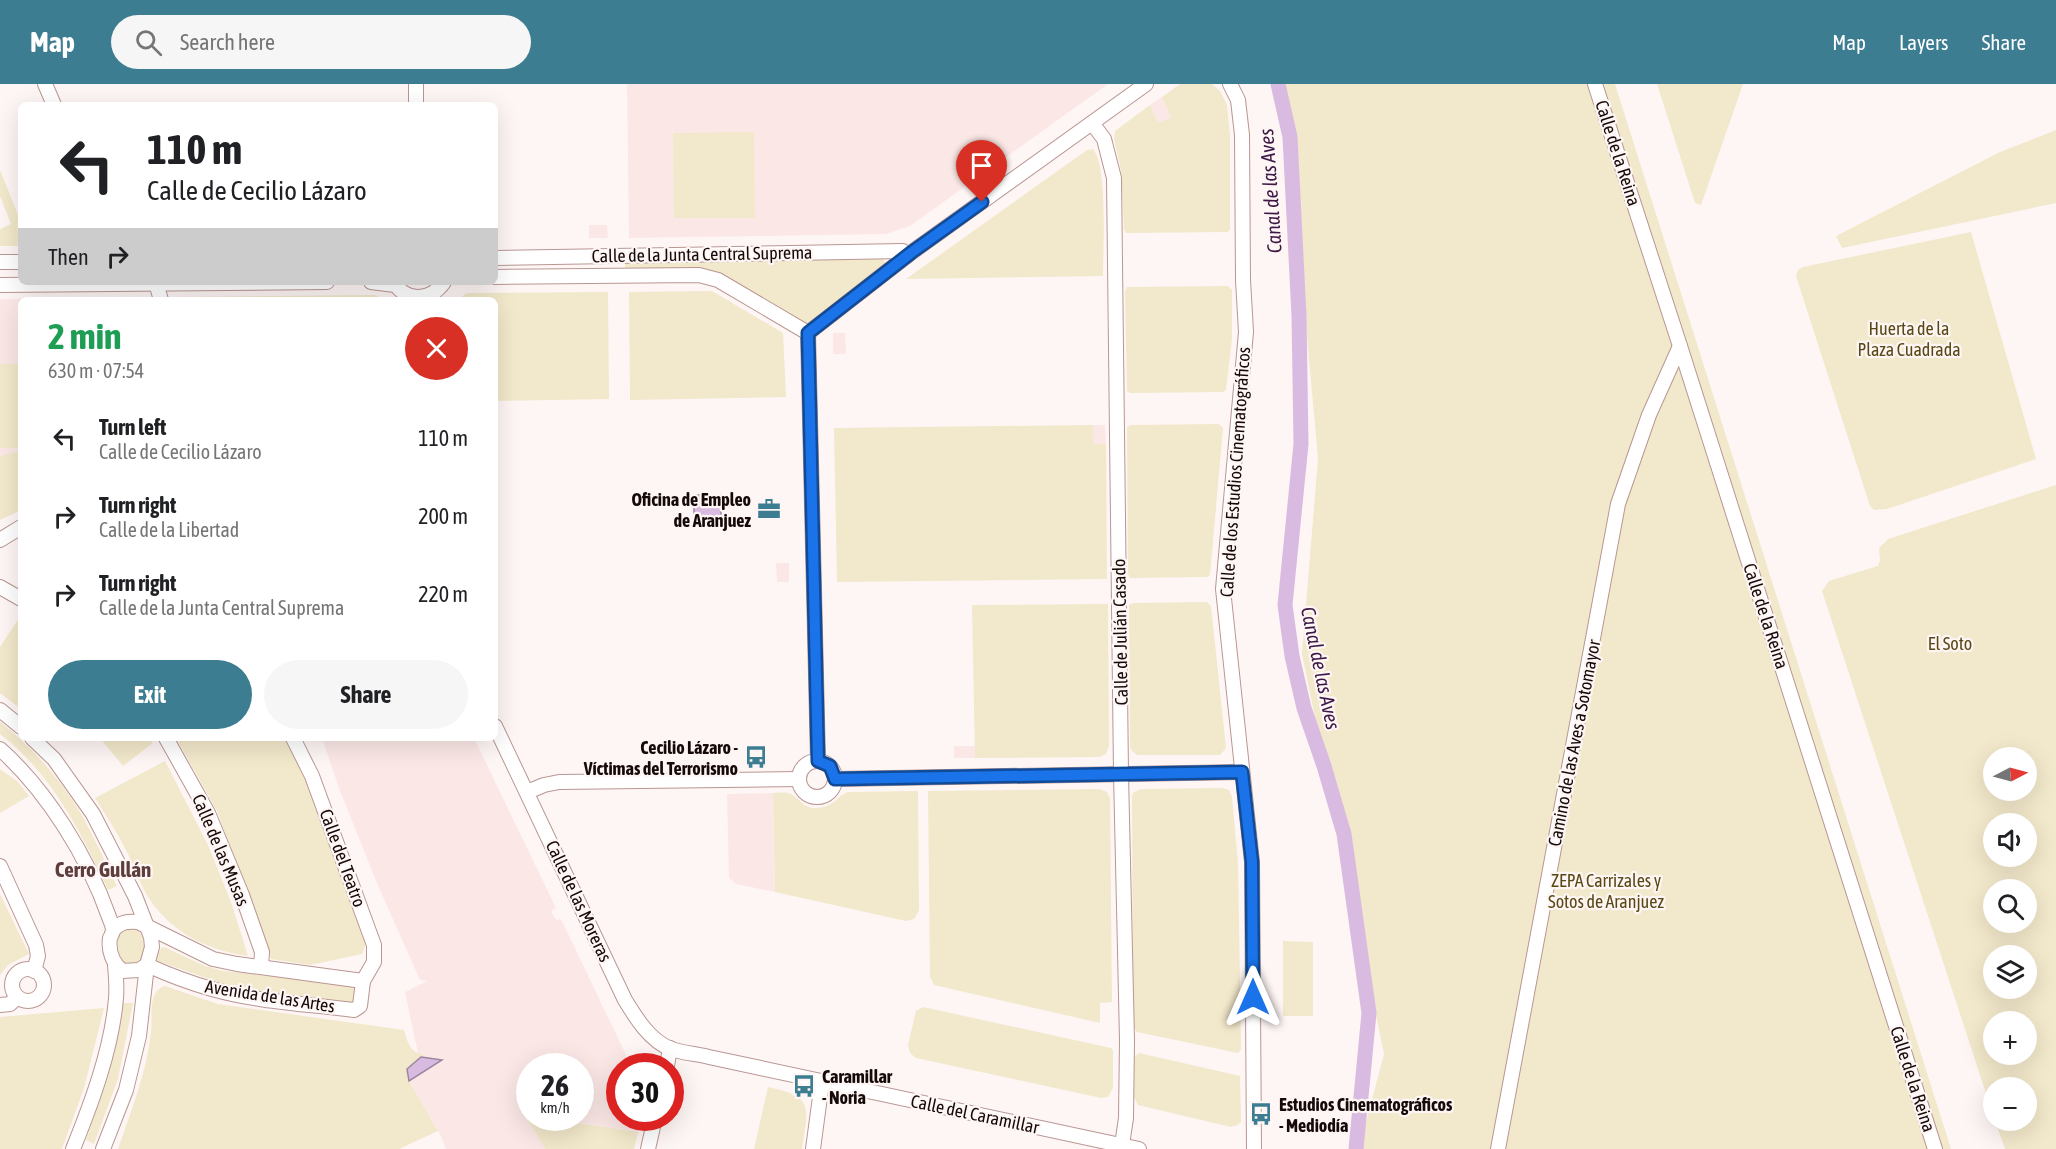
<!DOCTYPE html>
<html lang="en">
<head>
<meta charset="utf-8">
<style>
	body { margin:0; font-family:"Asap Condensed",sans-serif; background:#f6f6f6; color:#202124; height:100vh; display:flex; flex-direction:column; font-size:22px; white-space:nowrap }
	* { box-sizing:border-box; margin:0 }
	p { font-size:20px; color:#757577 }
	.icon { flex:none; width:33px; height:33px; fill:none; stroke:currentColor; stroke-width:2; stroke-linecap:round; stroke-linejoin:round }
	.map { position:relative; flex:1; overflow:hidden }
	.panel { position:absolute; left:18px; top:213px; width:480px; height:444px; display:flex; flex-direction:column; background:#fff; border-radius:9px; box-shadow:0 6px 24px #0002 }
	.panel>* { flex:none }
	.top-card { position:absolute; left:18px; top:18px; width:480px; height:183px; border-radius:9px; box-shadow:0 6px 24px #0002; background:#fff; color:#202124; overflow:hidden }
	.needle { width:39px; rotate:84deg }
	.buttons { position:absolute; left:1983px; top:663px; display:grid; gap:12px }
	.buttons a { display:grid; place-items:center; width:54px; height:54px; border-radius:50%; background:#fff; box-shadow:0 6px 24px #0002; font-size:30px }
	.speed { position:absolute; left:516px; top:969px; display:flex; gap:12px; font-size:30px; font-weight:700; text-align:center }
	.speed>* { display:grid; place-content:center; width:78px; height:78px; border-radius:50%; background:#fff; box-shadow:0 6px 24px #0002; line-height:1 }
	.speed small { font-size:15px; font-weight:400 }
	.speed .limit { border:9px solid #d22; background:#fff; color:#111 }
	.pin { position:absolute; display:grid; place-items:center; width:51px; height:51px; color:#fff; margin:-62px -26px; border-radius:50% 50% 50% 0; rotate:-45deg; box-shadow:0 0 6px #0007 }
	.pin .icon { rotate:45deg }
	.me { position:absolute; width:66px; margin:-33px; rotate:0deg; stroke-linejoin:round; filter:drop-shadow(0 0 4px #0008) }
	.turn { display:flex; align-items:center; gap:21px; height:126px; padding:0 30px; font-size:27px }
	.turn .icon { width:78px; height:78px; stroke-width:2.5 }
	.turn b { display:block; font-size:42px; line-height:51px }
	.then { display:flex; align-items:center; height:57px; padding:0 30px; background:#0003; gap:12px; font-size:22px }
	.round { display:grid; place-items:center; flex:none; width:63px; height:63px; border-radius:32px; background:#f6f6f6 }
	.summary { display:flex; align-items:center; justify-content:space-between; height:102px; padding:0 30px }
	h1 { font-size:36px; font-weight:700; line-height:45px; color:#1e9e55 }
	.primary-button { display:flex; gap:12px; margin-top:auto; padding:12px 30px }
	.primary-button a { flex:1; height:69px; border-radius:36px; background:#3d7d91; color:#fff; font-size:24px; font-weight:700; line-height:69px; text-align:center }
	.primary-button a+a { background:#f6f6f6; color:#202124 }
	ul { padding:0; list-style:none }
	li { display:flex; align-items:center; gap:18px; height:78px; padding:0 30px }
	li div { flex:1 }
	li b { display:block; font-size:22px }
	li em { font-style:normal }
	header { display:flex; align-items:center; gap:36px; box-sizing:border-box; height:84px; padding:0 30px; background:#3d7d91; color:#fff }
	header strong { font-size:28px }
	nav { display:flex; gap:33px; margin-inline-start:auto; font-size:21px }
	.search { width:420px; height:54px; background:#f6f6f6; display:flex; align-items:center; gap:15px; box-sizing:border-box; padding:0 21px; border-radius:33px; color:#757577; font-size:22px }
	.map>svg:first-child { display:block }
	.built { fill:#fbe8e6 }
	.green { fill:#f2e8cb; fill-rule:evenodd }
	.water { fill:#d9bbe1; stroke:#9e86a0; stroke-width:1.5 }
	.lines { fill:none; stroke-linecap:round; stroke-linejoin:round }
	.canal { stroke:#d9bbe1; stroke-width:15 }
	.minor-casing { stroke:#b99692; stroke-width:16 }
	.minor { stroke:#fff; stroke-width:14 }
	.route-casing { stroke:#114b97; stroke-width:15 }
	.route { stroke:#1a73e8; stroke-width:10 }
	.labels { text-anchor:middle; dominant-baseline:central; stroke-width:4.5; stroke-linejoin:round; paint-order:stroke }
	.street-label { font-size:18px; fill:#160a09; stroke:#fef6f5 }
	.park-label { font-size:18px; fill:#594813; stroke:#fef6f5 }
	.poi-label { font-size:18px; font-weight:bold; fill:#160a09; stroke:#fef6f5; text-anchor:end }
	.water-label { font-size:20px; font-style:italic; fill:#3d1846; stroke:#fef6f5 }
	.quarter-label { font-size:21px; font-weight:bold; fill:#5d3e3c; stroke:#fef6f5 }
</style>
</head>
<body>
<header>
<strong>Map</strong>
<div class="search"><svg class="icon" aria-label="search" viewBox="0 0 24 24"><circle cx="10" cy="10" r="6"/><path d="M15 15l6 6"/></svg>Search here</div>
<nav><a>Map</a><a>Layers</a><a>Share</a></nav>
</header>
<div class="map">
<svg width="2056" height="1065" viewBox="0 0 2056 1065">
	<rect width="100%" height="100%" fill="#fef6f5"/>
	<g class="built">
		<path d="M 627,0 L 1108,0 L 910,142 L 886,150 L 629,154 Z"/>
		<path d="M 1162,13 L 1171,34 L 1158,40 L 1150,21 Z"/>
		<path d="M 589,141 L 607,141 L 608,154 L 589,154 Z"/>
		<path d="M 115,214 L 115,216 L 21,216 L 21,367 L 0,372 L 0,215 Z"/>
		<path d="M 833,249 L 845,249 L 846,270 L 833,270 Z"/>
		<path d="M 1093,341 L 1105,341 L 1106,360 L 1093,360 Z"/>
		<path d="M 776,479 L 789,479 L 789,498 L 777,498 Z"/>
		<path d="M 322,654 L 474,654 L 556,824 L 551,827 L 556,836 L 561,835 L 628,975 L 639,972 L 643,982 L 620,982 L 620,1034 L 641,1034 L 638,1048 L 545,1034 L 580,1034 L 580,982 L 530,982 L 529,1031 L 524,1031 L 545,1065 L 446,1065 L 440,1050 L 408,995 L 407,985 L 424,971 L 418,970 L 405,908 L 427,897 L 420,896 L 379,804 L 340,707 Z"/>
		<rect x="954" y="662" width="21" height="12"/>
		<path d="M 773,709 L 775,808 L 736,800 L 729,794 L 727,710 Z"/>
	</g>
	<g class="green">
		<path d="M 1180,0 L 1212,0 L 1220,7 L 1227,21 L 1230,51 L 1230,146 L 1227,148 L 1126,149 L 1124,145 L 1121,86 L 1114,55 L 1115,47 L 1150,21 L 1158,39 L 1171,34 L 1162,13 Z"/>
		<path d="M 1284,0 L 1615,0 L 1951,1065 L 1359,1065 L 1384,970 L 1302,570 L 1318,374 Z"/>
		<path d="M 1657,0 L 1743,0 L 1701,121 L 1695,119 Z"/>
		<path d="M 2056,46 L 2056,119 L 1842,164 L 1836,152 L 2000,68 Z"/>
		<path d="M 754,48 L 755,134 L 674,134 L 673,49 Z"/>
		<path d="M 1093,65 C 1108,82 1103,167 1103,192 L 906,195 L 1087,66 Z"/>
		<path d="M 0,86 L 21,138 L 21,162 L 0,162 L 0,145 L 11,140 L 0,112 Z"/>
		<path d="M 1971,148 L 2036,375 L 1887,425 L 1874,426 L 1870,422 L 1796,192 L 1798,186 L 1803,183 Z"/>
		<path d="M 878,173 L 883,174 L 887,183 L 813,239 L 807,240 L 800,239 L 726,195 L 625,186 L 625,178 L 799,176 Z"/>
		<path d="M 1228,202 L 1232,206 L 1232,255 L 1226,306 L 1223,308 L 1130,309 L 1127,307 L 1125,207 L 1127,203 Z"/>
		<path d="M 712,207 L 783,249 L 786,313 L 630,316 L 629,208 Z"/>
		<path d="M 608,208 L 609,315 L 495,317 L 495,216 L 459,216 L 465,210 L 469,209 Z"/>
		<path d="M 375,211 L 385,216 L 171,216 L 171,213 Z"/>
		<rect x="0" y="280" width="21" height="84"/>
		<path d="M 1219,340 L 1223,344 L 1210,491 L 1207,493 L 1130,494 L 1128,490 L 1127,343 L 1131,341 Z"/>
		<path d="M 1093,341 L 1093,360 L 1106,360 L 1107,495 L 837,498 L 834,344 Z"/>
		<path d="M 21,367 L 21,426 L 0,436 L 0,372 Z"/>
		<path d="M 2056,401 L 2056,1065 L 2005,1065 L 1995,1037 L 2026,1036 L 2026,1004 L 1994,1004 L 1993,1031 L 1822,507 L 1829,497 L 1878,482 L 1880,476 L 1879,464 L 1888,455 ZM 1994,674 L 2026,674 L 2026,706 L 1994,706 ZM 1994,740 L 2026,740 L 2026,772 L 1994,772 ZM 1994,806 L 2026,806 L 2026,838 L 1994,838 ZM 1994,872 L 2026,872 L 2026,904 L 1994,904 ZM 1994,938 L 2026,938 L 2026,970 L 1994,970 Z"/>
		<path d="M 1207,518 L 1211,522 L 1226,664 L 1220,671 L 1137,671 L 1131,666 L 1130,662 L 1129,521 L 1133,519 Z"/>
		<path d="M 1108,520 L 1109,662 L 1106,670 L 1099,673 L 975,674 L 972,521 Z"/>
		<path d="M 21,531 L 21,625 L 0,609 L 0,563 Z"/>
		<path d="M 0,638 C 34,665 63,698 84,735 C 96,757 106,780 117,802 L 108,806 C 81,748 52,690 0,650 Z"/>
		<path d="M 100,654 L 149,654 L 153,659 L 123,682 Z"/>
		<path d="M 176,654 L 284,654 L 306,695 L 366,860 L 362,870 L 310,881 L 271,875 L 217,727 Z"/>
		<path d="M 165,677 L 208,761 L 231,818 L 248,872 C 205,866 168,847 145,808 C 139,797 135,785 130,774 C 120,753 107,733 95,714 Z"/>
		<path d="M 0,685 L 17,697 L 29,712 L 0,729 Z"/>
		<path d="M 1222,704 L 1229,706 L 1232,713 L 1238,778 L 1241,965 L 1238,969 L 1137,948 L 1133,942 L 1132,711 L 1134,708 L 1141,705 Z"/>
		<path d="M 1099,705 L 1107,708 L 1110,715 L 1112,918 L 1100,919 L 1100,939 L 934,901 L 930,893 L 928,707 Z"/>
		<path d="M 918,707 L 919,826 L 914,835 L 906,837 L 775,808 L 773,709 C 778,709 784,708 788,709 C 802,714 803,728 823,723 C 834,721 839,711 848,708 Z"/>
		<path d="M 0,810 L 29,870 L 8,881 L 0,891 Z"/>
		<path d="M 131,845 L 138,846 C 145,855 146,865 141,875 C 121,894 115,864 119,849 Z"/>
		<path d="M 1283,857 L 1313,858 L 1313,932 L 1283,932 Z"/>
		<path d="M 164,863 L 205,882 L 224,887 L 353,901 L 356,904 L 355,916 L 352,919 L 252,906 L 223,900 L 158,877 L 157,873 L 161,864 Z"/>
		<path d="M 165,902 L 218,920 L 404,946 C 408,959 410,969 425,971 L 407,985 L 408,995 L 438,1047 L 399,1065 L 118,1065 C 131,1027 147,988 151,947 C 153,932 147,907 165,902 Z"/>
		<path d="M 123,919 L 133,919 L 118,995 L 94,1060 L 86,1056 L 108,993 Z"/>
		<path d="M 923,923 L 1111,964 L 1113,967 L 1113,1004 L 1108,1013 L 1101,1014 L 916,974 L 910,969 L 908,961 L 915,931 L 916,927 Z"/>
		<path d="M 104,924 L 84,1004 L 62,1065 L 0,1065 L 0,933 Z"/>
		<path d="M 1139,969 L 1240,992 L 1241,1038 L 1238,1041 L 1231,1043 L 1138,1021 L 1134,1013 L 1134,973 Z"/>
		<path d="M 768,1003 C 815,1013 808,1022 802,1065 L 754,1065 Z"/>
		<path d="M 524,1030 L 529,1031 L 530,1034 L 545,1034 L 638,1048 L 634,1065 L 545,1065 Z"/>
	</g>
	<g class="water">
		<rect x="694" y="411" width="27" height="21"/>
		<path d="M 421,973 L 442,976 L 409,997 L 407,985 Z"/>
	</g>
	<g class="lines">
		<path class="canal" d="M 1278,0 L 1290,53 L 1299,232 L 1301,360 L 1285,521 L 1292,572 L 1304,624 L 1324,682 L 1344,750 L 1369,929 L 1356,1065"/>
		<g class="minor-casing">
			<g id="minor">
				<path d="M 45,0 L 54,21"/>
				<path d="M 416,0 L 416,21"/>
				<path d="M 1230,0 L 1238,16 L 1242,51 L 1243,196 L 1246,248 L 1223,505 L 1252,778 L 1254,1065"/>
				<path d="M 1595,0 L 1680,262 L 1935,1065"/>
				<path d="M 1092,39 L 1104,55 L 1114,94 L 1121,690 L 1127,956 L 1126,1034 L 1122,1061"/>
				<path d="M 495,174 L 903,167 L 907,172"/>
				<path d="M 0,178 L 21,178"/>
				<path d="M 495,193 L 699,191 L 718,196 L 808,249 L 912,168 L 1146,0"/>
				<path d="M 371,198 L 395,201"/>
				<path d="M 394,198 C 406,219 431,217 444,198"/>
				<path d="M 156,199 L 161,216"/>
				<path d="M 0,201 L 327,198"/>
				<path d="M 808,249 L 818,677"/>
				<path d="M 0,456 L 21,443"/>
				<path d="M 0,503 L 21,515"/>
				<path d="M 0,626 L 21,643"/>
				<path d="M 495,642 L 625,916 C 636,934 650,957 671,965 C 683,969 697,970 709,973 L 1139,1065"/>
				<path d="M 32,654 L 54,675 L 93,730 L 135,812 L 151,853 L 152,863 L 147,881 L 139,952 L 126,1006 L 103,1065"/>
				<path d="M 166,654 L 208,729 L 242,811 L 262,868 L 261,883"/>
				<path d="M 293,654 L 312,692 L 374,861 L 374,878 L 363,897"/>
				<path d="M 0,665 C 47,707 88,773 109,833 C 110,836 113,842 113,846 C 113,847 111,853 110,854 C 108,867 113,879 122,887 L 139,886 L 147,881 C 169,891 190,899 212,905 C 258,918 308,920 354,926 L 360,922 L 363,897 L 237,880 L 213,875 L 138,838 C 127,837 121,838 113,846"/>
				<circle cx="817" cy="695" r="18"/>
				<path d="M 835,695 L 1242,688"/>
				<path d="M 527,708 L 544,701 L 559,698 L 799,695"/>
				<path d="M 0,782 L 36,861 L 38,872 L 34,887"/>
				<circle cx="28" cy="901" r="16"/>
				<path d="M 0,921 L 10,920 L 17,913"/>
				<path d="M 667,982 L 670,964"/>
				<path d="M 73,1065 C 92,1018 112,964 116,914 C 117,903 116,892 115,881"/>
				<path d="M 648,1065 L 655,1034"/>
				<path d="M 813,1065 L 822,998"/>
				<path d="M 1498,1065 L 1618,420 L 1649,331 L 1680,262"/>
			</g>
		</g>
		<use href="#minor" class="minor"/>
	</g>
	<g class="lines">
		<g class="route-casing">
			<path id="route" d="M 982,118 L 912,168 L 808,249 L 818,677 L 830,682 L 835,695 L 1242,688 L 1252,778 L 1253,913"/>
		</g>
		<use href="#route" class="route"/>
	</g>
	<defs>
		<g id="office-bare" transform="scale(1.8)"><path d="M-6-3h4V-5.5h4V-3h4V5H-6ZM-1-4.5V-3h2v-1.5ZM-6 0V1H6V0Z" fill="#3d7d91" stroke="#fef6f5" stroke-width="2.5" paint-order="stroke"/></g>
		<g id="bus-bare" transform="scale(1.8)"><path d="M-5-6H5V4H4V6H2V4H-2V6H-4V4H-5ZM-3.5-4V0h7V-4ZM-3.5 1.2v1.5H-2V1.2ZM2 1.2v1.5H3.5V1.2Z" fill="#3d7d91" stroke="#fef6f5" stroke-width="2.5" paint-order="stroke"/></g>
	</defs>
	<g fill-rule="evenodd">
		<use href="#office-bare" x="769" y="425"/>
		<use href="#bus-bare" x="756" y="673"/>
		<use href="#bus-bare" x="804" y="1002"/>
		<use href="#bus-bare" x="1261" y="1030"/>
	</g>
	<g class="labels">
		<g class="street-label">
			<text transform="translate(1618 69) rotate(72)">Calle de la Reina</text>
			<text transform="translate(702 170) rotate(-1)">Calle de la Junta Central Suprema</text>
			<text transform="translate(1235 388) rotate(-86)">Calle de los Estudios Cinematográficos</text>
			<text transform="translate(1766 532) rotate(72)">Calle de la Reina</text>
			<text transform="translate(1120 548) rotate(-91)">Calle de Julián Casado</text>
			<text transform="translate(1574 659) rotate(-79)">Camino de las Aves a Sotomayor</text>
			<text transform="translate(221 766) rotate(67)">Calle de las Musas</text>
			<text transform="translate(343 774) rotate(70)">Calle del Teatro</text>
			<text transform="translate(579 817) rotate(65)">Calle de las Moreras</text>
			<text transform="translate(270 912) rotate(9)">Avenida de las Artes</text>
			<text transform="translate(1913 995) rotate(72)">Calle de la Reina</text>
			<text transform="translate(975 1030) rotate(12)">Calle del Caramillar</text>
		</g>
		<g class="park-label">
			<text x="1909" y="244">Huerta de la<tspan x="1909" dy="21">Plaza Cuadrada</tspan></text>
			<text x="1950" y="559">El Soto</text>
			<text x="1606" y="796">ZEPA Carrizales y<tspan x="1606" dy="21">Sotos de Aranjuez</tspan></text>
		</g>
		<g class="poi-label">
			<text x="751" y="415">Oficina de Empleo<tspan x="751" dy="21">de Aranjuez</tspan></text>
			<text x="738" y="663">Cecilio Lázaro -<tspan x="738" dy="21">Víctimas del Terrorismo</tspan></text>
			<text x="822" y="992" text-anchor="start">Caramillar<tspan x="822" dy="21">- Noria</tspan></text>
			<text x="1279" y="1020" text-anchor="start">Estudios Cinematográficos<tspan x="1279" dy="21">- Mediodía</tspan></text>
		</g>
		<g class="water-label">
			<text transform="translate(1270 107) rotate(-94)">Canal de las Aves</text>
			<text transform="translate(1321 584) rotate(78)">Canal de las Aves</text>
		</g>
		<g class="quarter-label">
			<text x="103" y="785">Cerro Gullán</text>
		</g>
	</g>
</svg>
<div class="buttons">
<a><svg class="needle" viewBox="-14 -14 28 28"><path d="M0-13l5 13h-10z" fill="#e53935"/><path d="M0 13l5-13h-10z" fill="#757577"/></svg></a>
<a><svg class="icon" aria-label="sound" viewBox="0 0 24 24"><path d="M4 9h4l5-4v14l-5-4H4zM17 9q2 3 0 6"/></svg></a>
<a><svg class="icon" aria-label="search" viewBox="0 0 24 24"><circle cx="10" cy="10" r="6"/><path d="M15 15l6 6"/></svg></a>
<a><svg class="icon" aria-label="layers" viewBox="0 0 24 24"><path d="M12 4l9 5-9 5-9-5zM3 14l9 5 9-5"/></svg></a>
<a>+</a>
<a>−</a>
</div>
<div class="speed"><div>26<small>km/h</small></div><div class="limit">30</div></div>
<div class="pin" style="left:982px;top:118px;background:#d93025"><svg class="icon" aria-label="arrive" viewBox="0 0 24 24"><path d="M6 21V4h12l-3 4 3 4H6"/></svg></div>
<svg class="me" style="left:1253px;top:913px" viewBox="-20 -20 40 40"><path d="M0-17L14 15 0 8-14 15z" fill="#1a73e8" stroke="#fff" stroke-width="4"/></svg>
<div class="top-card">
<div class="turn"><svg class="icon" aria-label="left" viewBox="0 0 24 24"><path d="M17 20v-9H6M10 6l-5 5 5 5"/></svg><div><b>110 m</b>Calle de Cecilio Lázaro</div></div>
<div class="then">Then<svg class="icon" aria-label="right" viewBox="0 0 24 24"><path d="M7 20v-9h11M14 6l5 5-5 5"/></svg></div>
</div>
<section class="panel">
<div class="summary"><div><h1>2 min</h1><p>630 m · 07:54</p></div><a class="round" style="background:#d93025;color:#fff"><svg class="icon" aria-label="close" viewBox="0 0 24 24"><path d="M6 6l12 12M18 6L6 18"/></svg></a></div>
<ul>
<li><svg class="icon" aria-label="left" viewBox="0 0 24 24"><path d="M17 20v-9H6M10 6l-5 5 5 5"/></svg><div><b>Turn left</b><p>Calle de Cecilio Lázaro</p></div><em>110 m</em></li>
<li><svg class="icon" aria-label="right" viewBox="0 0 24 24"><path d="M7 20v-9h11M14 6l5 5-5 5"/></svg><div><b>Turn right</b><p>Calle de la Libertad</p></div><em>200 m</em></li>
<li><svg class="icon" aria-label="right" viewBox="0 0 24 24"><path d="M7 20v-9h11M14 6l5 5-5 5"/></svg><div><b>Turn right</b><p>Calle de la Junta Central Suprema</p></div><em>220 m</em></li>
</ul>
<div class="primary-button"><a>Exit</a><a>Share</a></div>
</section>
</div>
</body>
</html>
